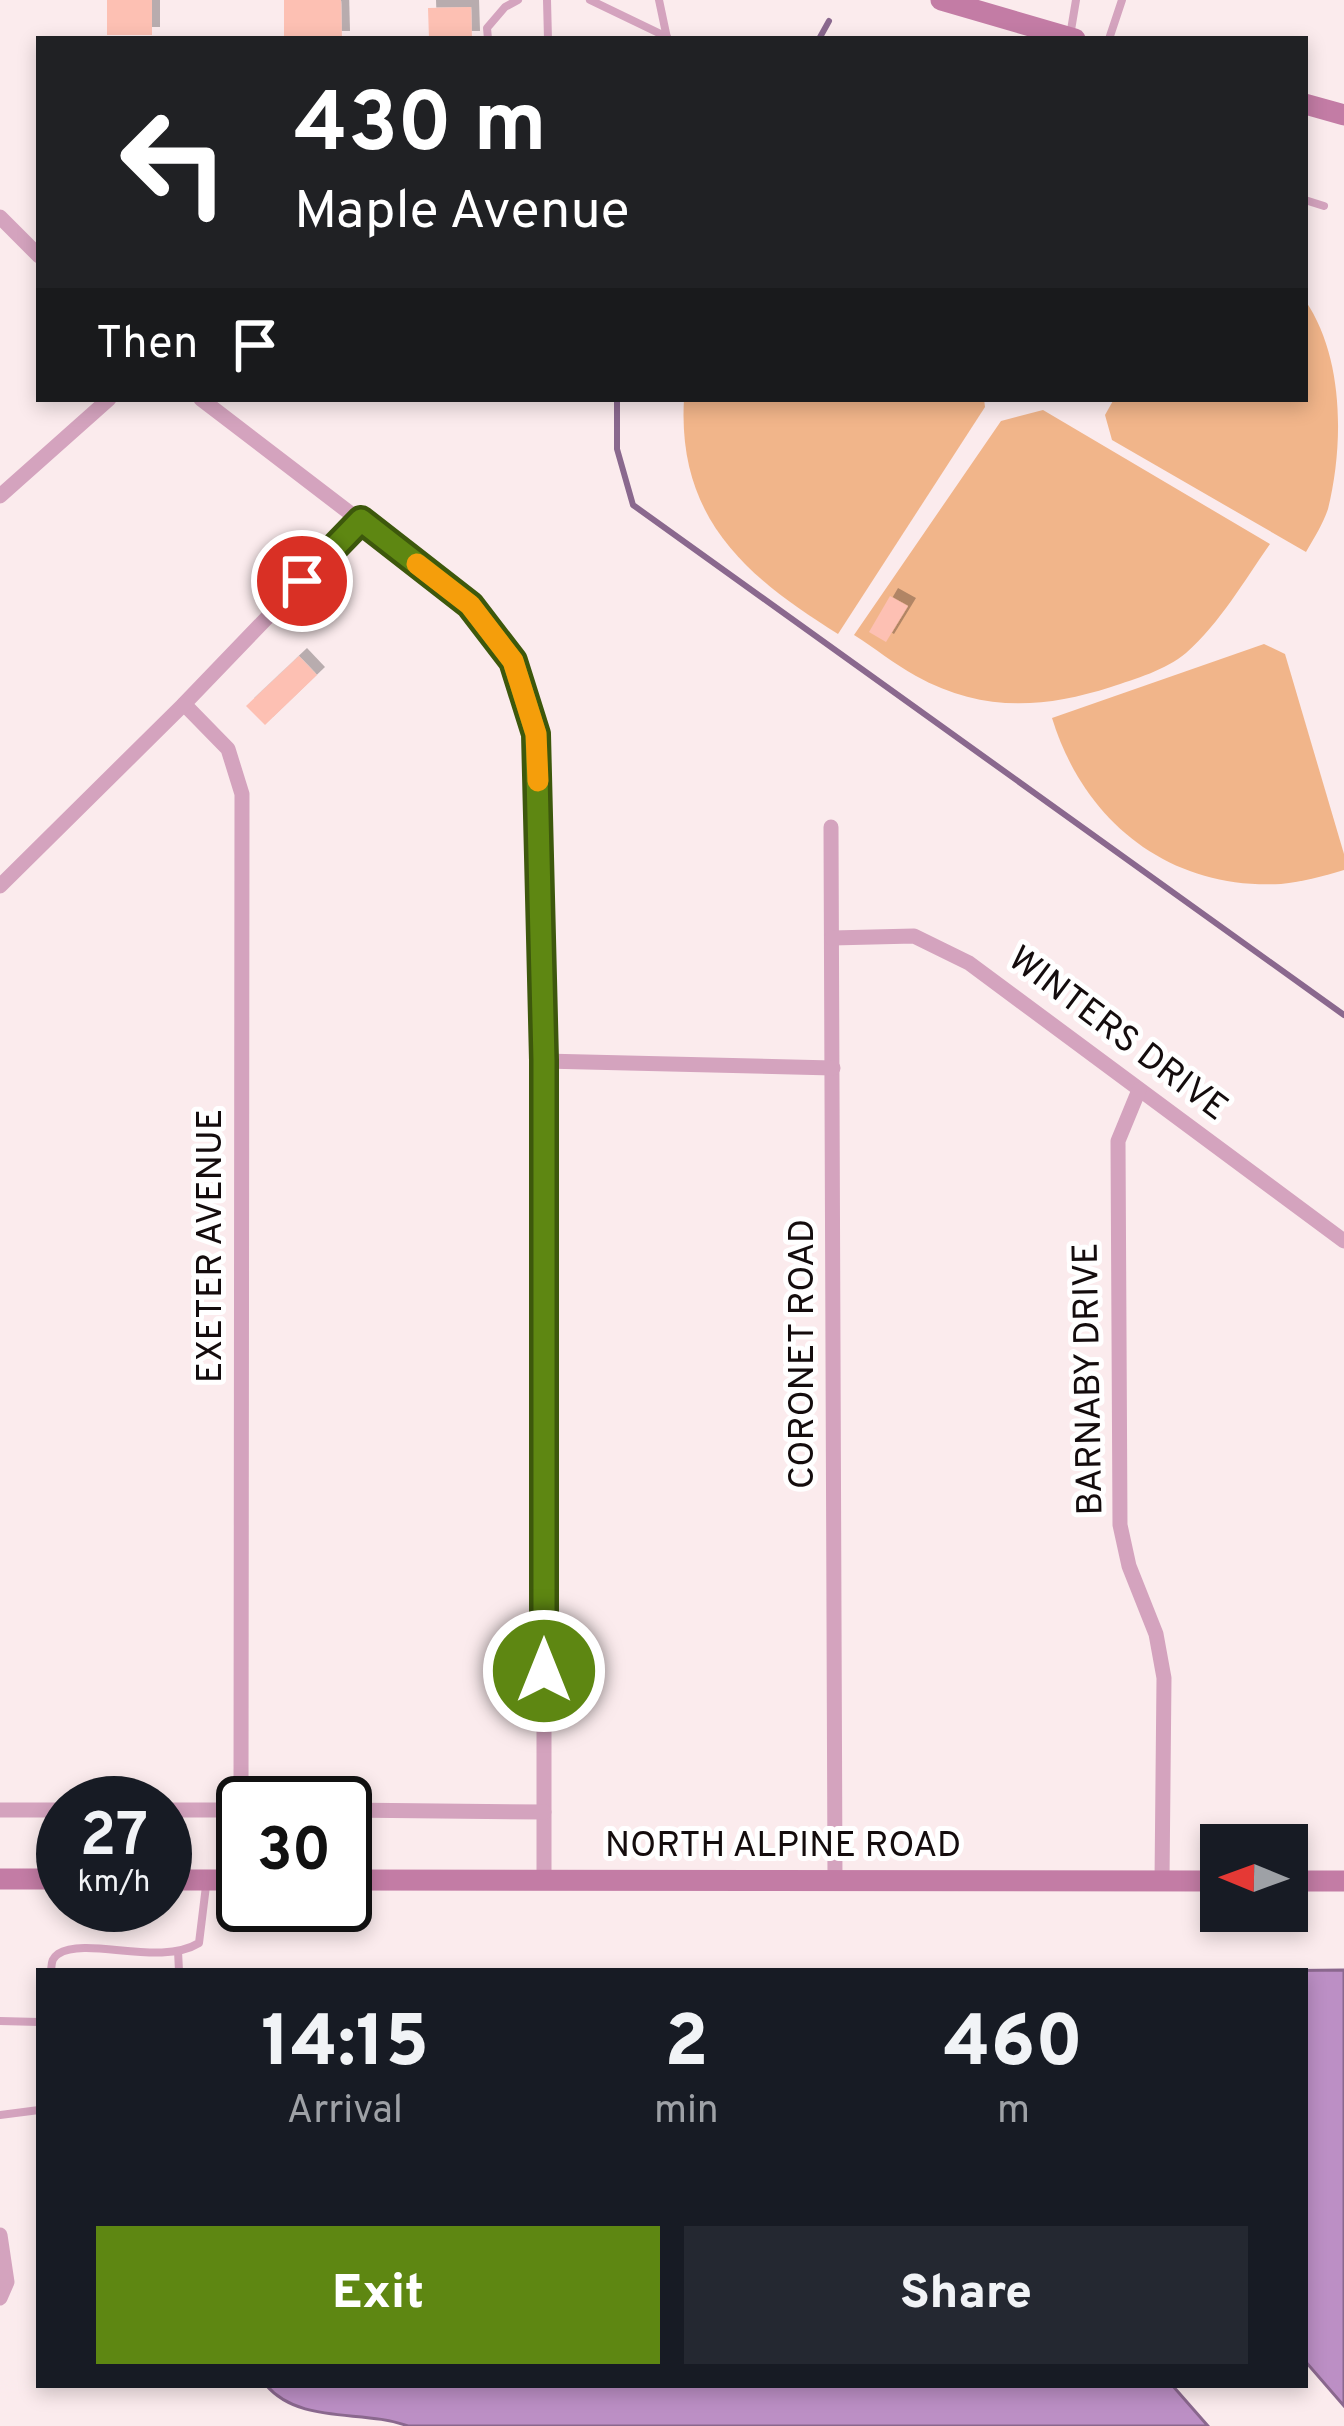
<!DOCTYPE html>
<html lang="en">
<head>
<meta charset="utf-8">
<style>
	body { margin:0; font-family:Overpass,sans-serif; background:#242831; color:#f1f3f6; height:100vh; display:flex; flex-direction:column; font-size:45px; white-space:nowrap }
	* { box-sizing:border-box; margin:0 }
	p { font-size:39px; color:#9ea1a6 }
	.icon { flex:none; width:66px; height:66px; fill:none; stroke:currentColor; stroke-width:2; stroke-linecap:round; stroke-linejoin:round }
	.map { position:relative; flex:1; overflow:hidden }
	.panel { position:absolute; left:36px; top:1968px; width:1272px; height:420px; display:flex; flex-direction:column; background:#171b24; border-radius:0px; box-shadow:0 6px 18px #0003 }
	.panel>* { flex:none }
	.banner { position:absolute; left:36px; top:36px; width:1272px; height:366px; border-radius:0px; box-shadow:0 6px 18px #0003; background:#202124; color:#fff; overflow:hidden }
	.needle { width:78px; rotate:271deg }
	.tools { position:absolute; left:1200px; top:1824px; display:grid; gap:24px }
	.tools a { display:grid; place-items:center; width:108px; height:108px; border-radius:0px; background:#171b24; box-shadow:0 6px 18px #0003; font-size:60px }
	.speed { position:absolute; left:36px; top:1776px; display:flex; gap:24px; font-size:60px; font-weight:700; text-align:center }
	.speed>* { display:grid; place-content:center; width:156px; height:156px; border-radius:50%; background:#171b24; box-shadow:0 6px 18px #0003; line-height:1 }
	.speed small { font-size:30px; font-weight:400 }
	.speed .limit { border:6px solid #111; border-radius:18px; background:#fff; color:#111 }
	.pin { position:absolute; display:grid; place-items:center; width:102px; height:102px; color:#fff; margin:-51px; border:6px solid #fff; border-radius:50%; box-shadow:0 3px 12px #0007 }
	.me { position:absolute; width:132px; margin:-66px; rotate:0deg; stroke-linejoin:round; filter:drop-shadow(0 0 9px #0008) }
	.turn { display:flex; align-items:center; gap:42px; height:252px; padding:0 60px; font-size:54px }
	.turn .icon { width:156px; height:156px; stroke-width:2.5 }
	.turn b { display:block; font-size:84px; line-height:102px }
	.then { display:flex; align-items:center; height:114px; padding:0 60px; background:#0003; gap:24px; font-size:45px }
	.eta { display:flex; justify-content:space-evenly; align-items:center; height:204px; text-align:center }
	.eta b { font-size:72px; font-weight:800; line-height:84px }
	.cta { display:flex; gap:24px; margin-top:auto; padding:24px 60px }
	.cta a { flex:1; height:138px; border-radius:0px; background:#5e8712; color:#fff; font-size:48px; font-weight:800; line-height:138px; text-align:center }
	.cta a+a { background:#242831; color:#f1f3f6 }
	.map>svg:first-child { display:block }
	.green { fill:#f1b58a }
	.water { fill:#bc8fc5; stroke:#8a688e; stroke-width:3 }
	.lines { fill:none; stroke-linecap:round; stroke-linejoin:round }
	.stream { stroke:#8a688e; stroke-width:6 }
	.building { fill:#fdc0b3; filter:url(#shadow) }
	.lane { stroke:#d4a3be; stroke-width:8 }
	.street { stroke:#d4a3be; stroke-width:15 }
	.secondary { stroke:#c37ca5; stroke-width:21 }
	.route-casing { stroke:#3d580c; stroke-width:30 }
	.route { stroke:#5e8712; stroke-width:21 }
	.slow { stroke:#f59e0b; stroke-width:21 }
	.labels { text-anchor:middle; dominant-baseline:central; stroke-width:10; stroke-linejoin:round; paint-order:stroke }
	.street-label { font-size:36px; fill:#140c0d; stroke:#fff }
</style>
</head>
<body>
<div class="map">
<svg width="1344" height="2426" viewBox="0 0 1344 2426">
	<defs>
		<filter id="shadow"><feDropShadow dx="8" dy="-8" stdDeviation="0" flood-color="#0004"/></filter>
	</defs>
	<rect width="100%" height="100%" fill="#fbebed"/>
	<g class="green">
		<path d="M 1305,300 C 1344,357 1344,444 1328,509 C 1323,524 1314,538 1306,552 L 1112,440 L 1105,415 L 1114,399 L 1305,399 Z"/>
		<path d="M 684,399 L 984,399 L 985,407 L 838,634 C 746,577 677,518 684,399 Z"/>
		<path d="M 1043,410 L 1270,544 C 1244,581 1220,623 1186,653 C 1166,670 1135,679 1111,687 C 1042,709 981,712 916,676 C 894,664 875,648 854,635 L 1001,421 Z"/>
		<path d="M 1264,644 L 1285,654 L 1344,854 L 1344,870 C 1324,876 1302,882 1281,884 C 1169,890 1084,822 1052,718 Z"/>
	</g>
	<g class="water">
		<path d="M 1344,1970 L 1344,2406 L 1305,2361 L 1305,1971 L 1246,1971 Z"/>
		<path d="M 266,2385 L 1172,2385 L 1208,2426 L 408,2426 C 363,2409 300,2425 266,2385 Z"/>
	</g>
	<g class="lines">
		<g class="stream">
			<path d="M 819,39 L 829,21"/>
			<path d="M 617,399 L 617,449 L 633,505 L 1344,1015"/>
		</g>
	</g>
	<g class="building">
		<rect x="107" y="0" width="45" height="35"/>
		<path d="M 284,0 L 341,0 L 342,39 L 284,39 Z"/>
		<path d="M 471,7 L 472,39 L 429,39 L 428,8 Z"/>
		<path d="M 890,596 L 908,606 L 886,642 L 869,632 Z"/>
		<path d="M 299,656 L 317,675 L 265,725 L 246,706 Z"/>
	</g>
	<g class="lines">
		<g class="lane">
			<path d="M 547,0 L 548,39"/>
			<path d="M 590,0 L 667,37"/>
			<path d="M 659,0 L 667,38"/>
			<path d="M 1070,36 L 1076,0"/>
			<path d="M 488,39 L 487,28 L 505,7 L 518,0"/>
			<path d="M 1109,39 L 1122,0"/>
			<path d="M 1305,200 L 1324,206"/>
			<path d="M 178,1951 L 179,1971"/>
			<path d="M 51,1971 C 52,1963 51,1959 58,1954 C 87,1936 160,1967 199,1943 L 206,1886"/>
			<path d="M 0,2021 L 39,2022"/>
			<path d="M 0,2115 L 39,2110"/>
		</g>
		<g class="street">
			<path d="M 0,217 L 39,256"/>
			<path d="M 201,399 L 470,605 L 513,661 L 536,734 L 544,1061 L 544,1880"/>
			<path d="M 0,496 L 109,399"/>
			<path d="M 184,704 L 228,749 L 242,794 L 241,1810"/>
			<path d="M 831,827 L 835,1880"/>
			<path d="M 0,886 L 184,704 L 361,520"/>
			<path d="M 832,938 L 914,936 L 969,963 L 1344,1241"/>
			<path d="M 544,1061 L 833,1068"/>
			<path d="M 1139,1090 L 1118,1141 L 1120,1525 L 1129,1566 L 1156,1634 L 1164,1678 L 1162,1881"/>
			<path d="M 0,1810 L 63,1810"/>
			<path d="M 165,1810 L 243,1810"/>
			<path d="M 345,1810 L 544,1812"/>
			<path d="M 0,2235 L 7,2282 L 0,2298"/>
		</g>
		<g class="secondary">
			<path d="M 941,0 L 1075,39"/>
			<path d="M 1305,104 L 1344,115"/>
			<path d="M 0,1879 L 63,1879"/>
			<path d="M 165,1880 L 243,1880"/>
			<path d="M 345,1880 L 1221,1881"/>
			<path d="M 1287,1881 L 1344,1881"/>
		</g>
	</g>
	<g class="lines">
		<g class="route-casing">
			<path id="route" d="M 302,581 L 361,520 L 470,605 L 513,661 L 536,734 L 544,1060 L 544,1671"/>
		</g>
		<use href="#route" class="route"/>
		<path class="slow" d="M 417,564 L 470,605 L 513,661 L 536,734 L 538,781"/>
	</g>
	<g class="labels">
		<g class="street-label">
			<text transform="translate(1117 1035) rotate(37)">WINTERS DRIVE</text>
			<text transform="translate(212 1246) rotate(-90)">EXETER AVENUE</text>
			<text transform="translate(804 1354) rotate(-90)">CORONET ROAD</text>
			<text transform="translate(1090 1379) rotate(-91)">BARNABY DRIVE</text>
			<text x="783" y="1847">NORTH ALPINE ROAD</text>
		</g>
	</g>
</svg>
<div class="tools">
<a><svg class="needle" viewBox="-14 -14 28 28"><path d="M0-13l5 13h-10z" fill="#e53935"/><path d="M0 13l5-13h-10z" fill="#9ea1a6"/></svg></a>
</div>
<div class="speed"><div>27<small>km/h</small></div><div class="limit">30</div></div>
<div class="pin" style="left:302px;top:581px;background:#d93025"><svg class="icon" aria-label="arrive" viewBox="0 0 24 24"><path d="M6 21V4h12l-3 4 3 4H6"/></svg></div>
<svg class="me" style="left:544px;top:1671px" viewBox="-20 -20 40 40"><circle r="17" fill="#5e8712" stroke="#fff" stroke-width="3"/><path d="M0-11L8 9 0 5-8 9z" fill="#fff"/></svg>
<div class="banner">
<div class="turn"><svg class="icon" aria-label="left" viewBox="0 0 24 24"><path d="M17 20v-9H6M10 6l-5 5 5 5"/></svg><div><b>430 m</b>Maple Avenue</div></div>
<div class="then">Then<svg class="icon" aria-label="arrive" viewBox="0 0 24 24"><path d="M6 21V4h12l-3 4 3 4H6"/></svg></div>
</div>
<section class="panel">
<div class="eta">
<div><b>14:15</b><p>Arrival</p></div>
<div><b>2</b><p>min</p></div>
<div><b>460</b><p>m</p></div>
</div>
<div class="cta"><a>Exit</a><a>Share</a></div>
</section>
</div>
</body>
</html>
